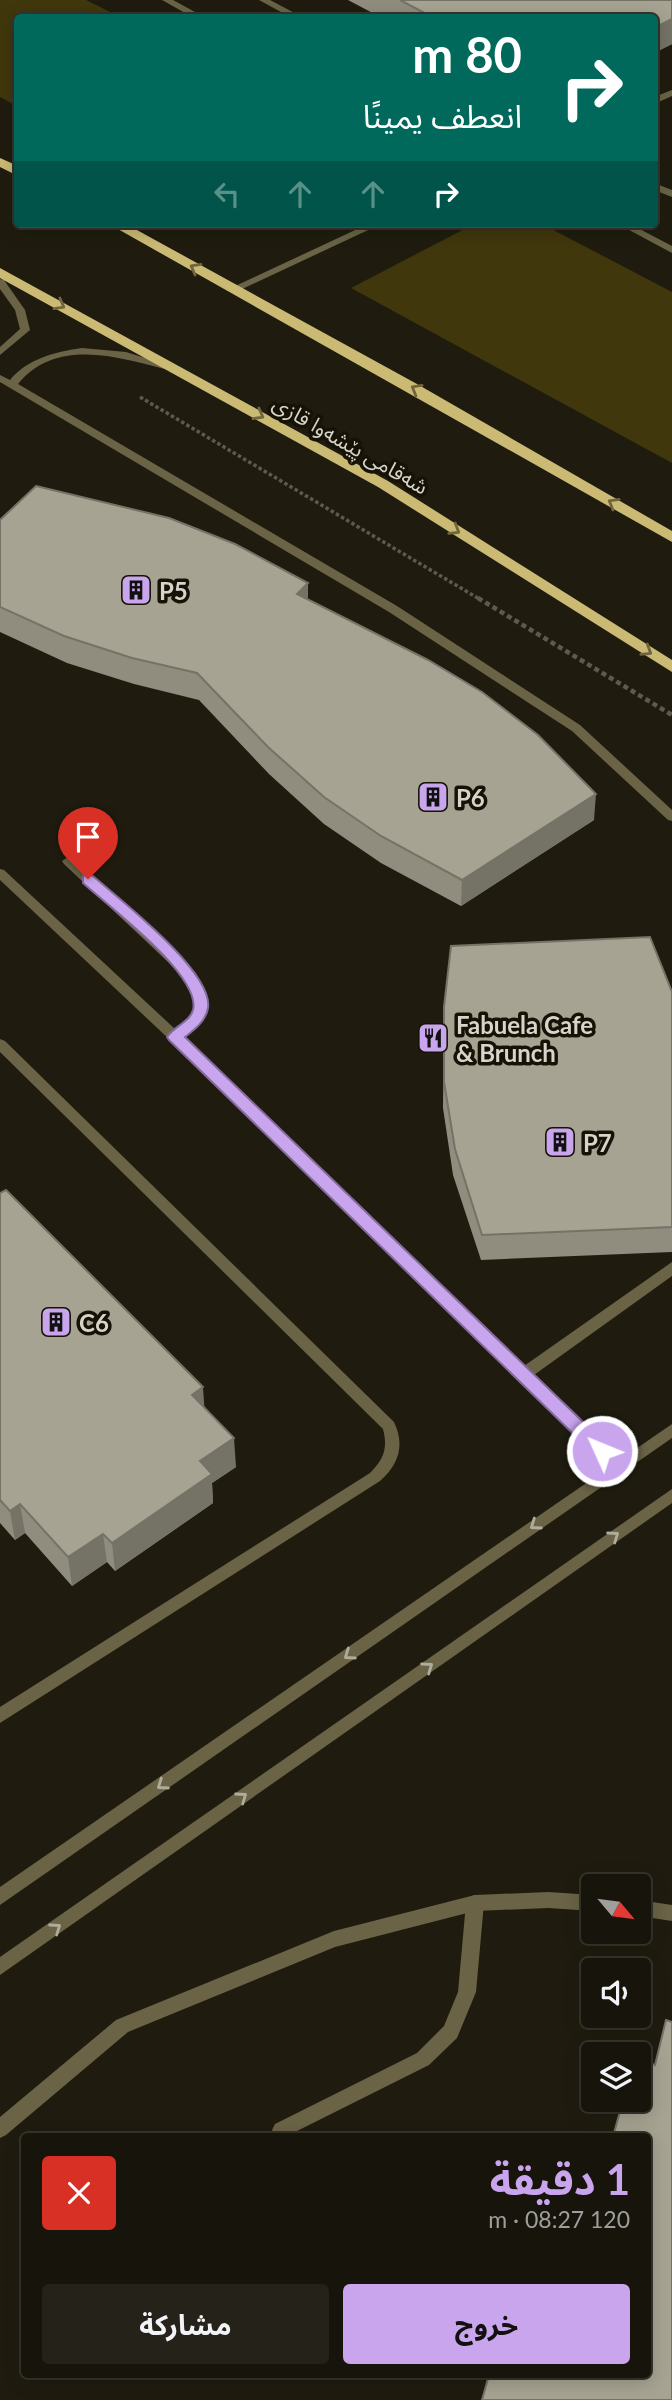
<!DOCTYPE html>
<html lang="ar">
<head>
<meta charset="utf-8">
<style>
	body { margin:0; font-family:Lato,"Noto Sans Arabic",sans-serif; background:#242219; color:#f1f3f6; direction:rtl; height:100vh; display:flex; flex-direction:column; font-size:26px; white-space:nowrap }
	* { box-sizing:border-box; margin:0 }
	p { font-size:23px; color:#9e9f9d }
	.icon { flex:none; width:38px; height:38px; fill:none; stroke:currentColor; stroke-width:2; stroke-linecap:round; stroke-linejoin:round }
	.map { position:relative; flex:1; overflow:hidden; direction:ltr }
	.details { position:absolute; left:21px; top:2133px; width:630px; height:245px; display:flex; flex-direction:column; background:#17150b; border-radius:7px; box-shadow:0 4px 18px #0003,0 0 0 2px #36342c; direction:rtl }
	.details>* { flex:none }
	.top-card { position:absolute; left:14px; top:14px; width:644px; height:214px; border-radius:7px; box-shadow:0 4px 18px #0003,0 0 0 2px #36342c; direction:rtl; background:#00695c; color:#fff; overflow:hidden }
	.needle { width:46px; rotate:119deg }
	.fabs { position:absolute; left:581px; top:1874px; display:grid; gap:14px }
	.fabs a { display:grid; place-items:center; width:70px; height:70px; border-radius:7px; background:#17150b; box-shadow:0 4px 18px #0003,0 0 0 2px #36342c; font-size:35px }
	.pin { position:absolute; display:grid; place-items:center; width:60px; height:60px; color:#fff; margin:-72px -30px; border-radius:50% 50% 50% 0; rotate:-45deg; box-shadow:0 0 7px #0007 }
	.pin .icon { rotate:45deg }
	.me { position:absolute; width:77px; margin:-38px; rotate:314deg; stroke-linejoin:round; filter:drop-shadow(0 0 5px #0008) }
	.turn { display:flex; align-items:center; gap:24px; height:147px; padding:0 21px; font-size:32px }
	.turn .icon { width:91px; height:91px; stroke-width:2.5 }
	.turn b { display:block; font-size:49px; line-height:60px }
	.lanes { display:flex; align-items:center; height:66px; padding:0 21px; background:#0003; justify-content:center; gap:35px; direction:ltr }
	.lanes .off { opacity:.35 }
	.round { display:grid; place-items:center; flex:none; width:74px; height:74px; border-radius:7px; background:#242219 }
	.head { display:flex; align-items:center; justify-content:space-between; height:119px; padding:0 21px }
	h1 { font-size:42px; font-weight:700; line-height:52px; color:#c9a5ee }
	.primary-button { display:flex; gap:14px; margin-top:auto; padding:14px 21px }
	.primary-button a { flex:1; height:80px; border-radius:7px; background:#c9a5ee; color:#111; font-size:28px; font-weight:700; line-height:80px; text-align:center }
	.primary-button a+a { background:#242219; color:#f1f3f6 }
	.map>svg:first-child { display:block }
	.green { fill:#40370d }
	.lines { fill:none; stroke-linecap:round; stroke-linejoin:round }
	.path-far1 { stroke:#5d5a4f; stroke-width:3.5; stroke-dasharray:3.5 2.5; stroke-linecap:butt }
	.path { stroke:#5d5a4f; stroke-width:4.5; stroke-dasharray:5 3.5; stroke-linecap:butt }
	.service { fill:#6a6346; fill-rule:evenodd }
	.minor { fill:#6a6346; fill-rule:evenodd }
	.tertiary { fill:#6a6346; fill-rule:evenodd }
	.trunk { fill:#cbba74; fill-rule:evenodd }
	.wall { fill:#908c7e }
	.shaded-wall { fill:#757266 }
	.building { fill:#a7a392; stroke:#757266; stroke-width:2 }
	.oneway { stroke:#70663d }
	.oneway2 { stroke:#b0ac9c }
	.route { fill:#c9a5ee; stroke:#836b9b; stroke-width:2 }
	.labels { text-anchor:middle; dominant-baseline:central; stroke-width:7; stroke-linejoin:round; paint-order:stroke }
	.far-street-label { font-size:21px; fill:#d6d4cb; stroke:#161306 }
	.poi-label { font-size:24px; font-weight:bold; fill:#d6d4cb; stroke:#161306; text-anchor:start }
</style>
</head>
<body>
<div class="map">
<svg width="672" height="2400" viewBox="0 0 672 2400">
	<rect width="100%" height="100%" fill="#1f1c0f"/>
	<g class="green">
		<path d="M 0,0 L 86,0 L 120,17 L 18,18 L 17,106 L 0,97 Z"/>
		<path d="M 474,224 L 542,224 L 672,292 L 672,463 L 351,288 Z"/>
	</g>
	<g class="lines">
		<path class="path-far1" d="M 140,397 L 481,600"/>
		<path class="path" d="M 478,598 L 672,715"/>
		<g class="service">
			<path d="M 0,279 L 4,280 L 25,310 L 30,330 L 0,355 L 0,347 L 20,329 L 15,310 L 0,289 Z"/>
			<path d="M 82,348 L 126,352 L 177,368 L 172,371 C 122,358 57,336 18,384 L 397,606 L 580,725 L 672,810 L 672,821 L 668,820 L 572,731 L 389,612 L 0,382 L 0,375 L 10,380 C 28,358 56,352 82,348 Z"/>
			<path d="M 68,857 L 72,858 L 195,972 L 206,993 L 208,1008 L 199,1024 L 183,1037 L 524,1366 L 672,1262 L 672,1276 L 534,1375 L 607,1446 L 610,1450 L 607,1454 L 602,1456 L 597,1454 L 170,1040 L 0,880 L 0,869 L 4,870 L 175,1029 C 198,1011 198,1004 185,978 L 64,864 L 62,861 Z"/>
			<path d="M 475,1895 L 481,1897 L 484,1903 L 476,1992 L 457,2038 L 429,2065 L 287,2136 L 275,2136 L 272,2130 L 275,2124 L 417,2053 L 444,2026 L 458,1992 L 466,1903 L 469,1897 Z"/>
		</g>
		<g class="minor">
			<path d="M 672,90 L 672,96 L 654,104 L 654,97 Z"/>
			<path d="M 368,224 L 381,224 L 238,291 L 229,289 Z"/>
			<path d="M 0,1039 L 5,1041 L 394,1422 C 405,1445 399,1464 380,1481 L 0,1723 L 0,1707 L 370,1473 C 384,1459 388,1448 383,1429 L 0,1052 Z"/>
			<path d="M 548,1892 L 593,1895 L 593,1911 L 548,1908 L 475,1911 L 335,1947 L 128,2032 L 6,2135 L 0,2138 L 0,2117 L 116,2020 L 334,1931 L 475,1895 Z"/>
			<path d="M 639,1900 L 672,1905 L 672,1921 L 639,1916 Z"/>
		</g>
		<g class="tertiary">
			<path d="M 162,0 L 173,0 L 206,18 L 194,18 Z"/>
			<path d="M 259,0 L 270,0 L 304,18 L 292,18 Z"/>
			<path d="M 654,183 L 672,190 L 672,197 L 654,190 Z"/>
			<path d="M 618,224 L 630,224 L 672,246 L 672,253 Z"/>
			<path d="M 672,1424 L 672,1438 L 0,1905 L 0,1887 Z"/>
			<path d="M 672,1489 L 672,1503 L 0,1975 L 0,1957 Z"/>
		</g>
		<g class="trunk">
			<path d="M 0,158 L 18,166 L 18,176 L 0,167 Z"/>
			<path d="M 109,224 L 126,224 L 417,384 L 672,531 L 672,542 Z"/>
			<path d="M 0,268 L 388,481 L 672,660 L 672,672 L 378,487 L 0,278 Z"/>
		</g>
	</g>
	<g class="wall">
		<path d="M 348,0 L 672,0 L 672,44 L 654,53 L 654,18 L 382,18 Z"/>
		<path d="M 0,520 L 308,599 L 594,820 L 461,906 L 381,863 L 324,824 L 269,774 L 199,700 L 134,684 L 67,663 L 0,632 Z"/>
		<path d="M 672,992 L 672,1252 L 481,1260 L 453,1175 L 443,1108 L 444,1007 Z"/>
		<path d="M 0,1193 L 205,1407 L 236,1467 L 212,1483 L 213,1503 L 115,1571 L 107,1562 L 72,1586 L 25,1533 L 15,1540 L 0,1523 Z"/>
	</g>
	<g class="shaded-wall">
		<path d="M 672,19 L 672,44 L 654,53 L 654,28 Z"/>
		<path d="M 308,583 L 308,609 L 297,594 Z"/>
		<path d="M 596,794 L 594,820 L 461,906 L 462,880 Z"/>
		<path d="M 203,1387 L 205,1417 L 192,1395 Z"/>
		<path d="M 234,1438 L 236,1467 L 212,1483 L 213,1503 L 115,1571 L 112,1543 L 200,1461 Z"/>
		<path d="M 20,1504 L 25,1533 L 15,1540 L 10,1511 Z"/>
		<path d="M 103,1534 L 107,1562 L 72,1586 L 68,1557 Z"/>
	</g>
	<g class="building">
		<path d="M 400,0 L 672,0 L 672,19 L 654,28 L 654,18 L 434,18 Z"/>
		<path d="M 36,486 L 169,518 L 235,544 L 308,583 L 297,594 L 428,660 L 482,692 L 538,735 L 596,794 L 462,880 L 381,836 L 324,797 L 268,747 L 197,673 L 132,658 L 64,636 L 0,607 L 0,520 Z"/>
		<path d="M 650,937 L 672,992 L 672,1227 L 482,1235 L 455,1149 L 444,1082 L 444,1007 L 451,946 Z"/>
		<path d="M 6,1190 L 203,1387 L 192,1395 L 234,1438 L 200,1461 L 212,1474 L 112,1543 L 103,1534 L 68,1557 L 20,1504 L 10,1511 L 0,1500 L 0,1193 Z"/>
		<path d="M 666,2020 L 672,2022 L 672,2400 L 482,2400 L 489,2375 L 648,2375 L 648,2137 L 613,2137 L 623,2100 L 639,2100 L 639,2060 L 655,2065 Z"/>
	</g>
	<defs><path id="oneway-chevron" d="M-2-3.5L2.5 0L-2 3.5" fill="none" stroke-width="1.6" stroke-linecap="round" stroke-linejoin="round" transform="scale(1.75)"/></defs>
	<g class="oneway">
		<use href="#oneway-chevron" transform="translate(195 268) rotate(-151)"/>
		<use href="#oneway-chevron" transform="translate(60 305) rotate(29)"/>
		<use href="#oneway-chevron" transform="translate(416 389) rotate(-150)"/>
		<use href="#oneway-chevron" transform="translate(259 415) rotate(29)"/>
		<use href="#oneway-chevron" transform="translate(613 503) rotate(-150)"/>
		<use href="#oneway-chevron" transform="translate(455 530) rotate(32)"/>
		<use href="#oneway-chevron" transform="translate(647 651) rotate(32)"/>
	</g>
	<g class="oneway2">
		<use href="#oneway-chevron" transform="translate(535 1525) rotate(145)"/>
		<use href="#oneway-chevron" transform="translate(614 1536) rotate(-35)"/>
		<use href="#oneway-chevron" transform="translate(349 1655) rotate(145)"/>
		<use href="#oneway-chevron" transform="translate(428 1667) rotate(-35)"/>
		<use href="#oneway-chevron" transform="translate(162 1785) rotate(145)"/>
		<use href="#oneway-chevron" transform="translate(242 1797) rotate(-35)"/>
		<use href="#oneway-chevron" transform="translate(56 1928) rotate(-35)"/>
	</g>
	<path class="route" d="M 88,874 L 93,876 C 119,899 214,972 208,1008 C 206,1021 194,1030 185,1037 L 608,1446 L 611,1451 L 608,1456 L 596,1456 L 169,1040 L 167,1037 C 174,1026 190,1022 193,1010 C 202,976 107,905 83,883 L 83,876 Z"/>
	<defs>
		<g id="building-square" transform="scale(1.575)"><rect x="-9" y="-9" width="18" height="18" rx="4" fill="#c9a5ee" stroke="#161306"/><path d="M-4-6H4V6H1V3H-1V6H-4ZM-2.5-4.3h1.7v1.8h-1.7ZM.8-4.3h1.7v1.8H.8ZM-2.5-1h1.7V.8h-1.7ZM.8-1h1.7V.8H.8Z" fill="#111"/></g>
		<g id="restaurant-square" transform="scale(1.575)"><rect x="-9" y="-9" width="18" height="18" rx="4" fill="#c9a5ee" stroke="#161306"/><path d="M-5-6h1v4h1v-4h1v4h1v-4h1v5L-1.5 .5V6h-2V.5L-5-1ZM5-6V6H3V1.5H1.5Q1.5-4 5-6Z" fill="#111"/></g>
	</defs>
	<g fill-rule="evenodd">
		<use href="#building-square" x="136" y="590"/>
		<use href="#building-square" x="433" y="797"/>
		<use href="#restaurant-square" x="433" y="1038"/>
		<use href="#building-square" x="560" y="1142"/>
		<use href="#building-square" x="56" y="1322"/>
	</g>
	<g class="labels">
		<g class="far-street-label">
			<text transform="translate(351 444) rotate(30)">شەقامی پێشەوا قازی</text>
		</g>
		<g class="poi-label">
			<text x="159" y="590">P5</text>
			<text x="456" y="797">P6</text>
			<text x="456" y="1024">Fabuela Cafe<tspan x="456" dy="28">&amp; Brunch</tspan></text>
			<text x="583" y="1142">P7</text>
			<text x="79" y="1322">C6</text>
		</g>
	</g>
</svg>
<div class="fabs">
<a><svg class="needle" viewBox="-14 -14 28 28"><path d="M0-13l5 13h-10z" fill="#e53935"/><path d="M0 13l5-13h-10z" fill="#9e9f9d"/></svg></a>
<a><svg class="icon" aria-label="sound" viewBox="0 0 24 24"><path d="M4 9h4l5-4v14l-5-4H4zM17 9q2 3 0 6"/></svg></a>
<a><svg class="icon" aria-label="layers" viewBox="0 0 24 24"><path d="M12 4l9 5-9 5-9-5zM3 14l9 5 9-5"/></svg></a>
</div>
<div class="pin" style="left:88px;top:879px;background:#d93025"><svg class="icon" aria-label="arrive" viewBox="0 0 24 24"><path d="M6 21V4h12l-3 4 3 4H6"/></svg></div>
<svg class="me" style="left:602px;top:1451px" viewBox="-20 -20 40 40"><circle r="17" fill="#c9a5ee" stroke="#fff" stroke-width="3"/><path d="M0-11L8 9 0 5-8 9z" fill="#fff"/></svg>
<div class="top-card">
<div class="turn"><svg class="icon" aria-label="right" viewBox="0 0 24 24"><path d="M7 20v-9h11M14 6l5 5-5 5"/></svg><div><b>80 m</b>انعطف يمينًا</div></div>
<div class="lanes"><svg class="icon off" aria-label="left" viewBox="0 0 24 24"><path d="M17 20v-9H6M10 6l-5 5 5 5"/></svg><svg class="icon off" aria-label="ahead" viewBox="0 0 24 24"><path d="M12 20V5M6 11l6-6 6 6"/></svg><svg class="icon off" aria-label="ahead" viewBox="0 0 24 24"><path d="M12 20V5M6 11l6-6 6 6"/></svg><svg class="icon" aria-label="right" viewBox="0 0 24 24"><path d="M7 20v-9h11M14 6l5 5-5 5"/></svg></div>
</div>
<section class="details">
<div class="head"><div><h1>1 دقيقة</h1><p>120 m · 08:27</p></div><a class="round" style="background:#d93025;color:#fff"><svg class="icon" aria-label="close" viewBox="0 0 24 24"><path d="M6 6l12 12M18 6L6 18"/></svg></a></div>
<div class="primary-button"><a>خروج</a><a>مشاركة</a></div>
</section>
</div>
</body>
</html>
